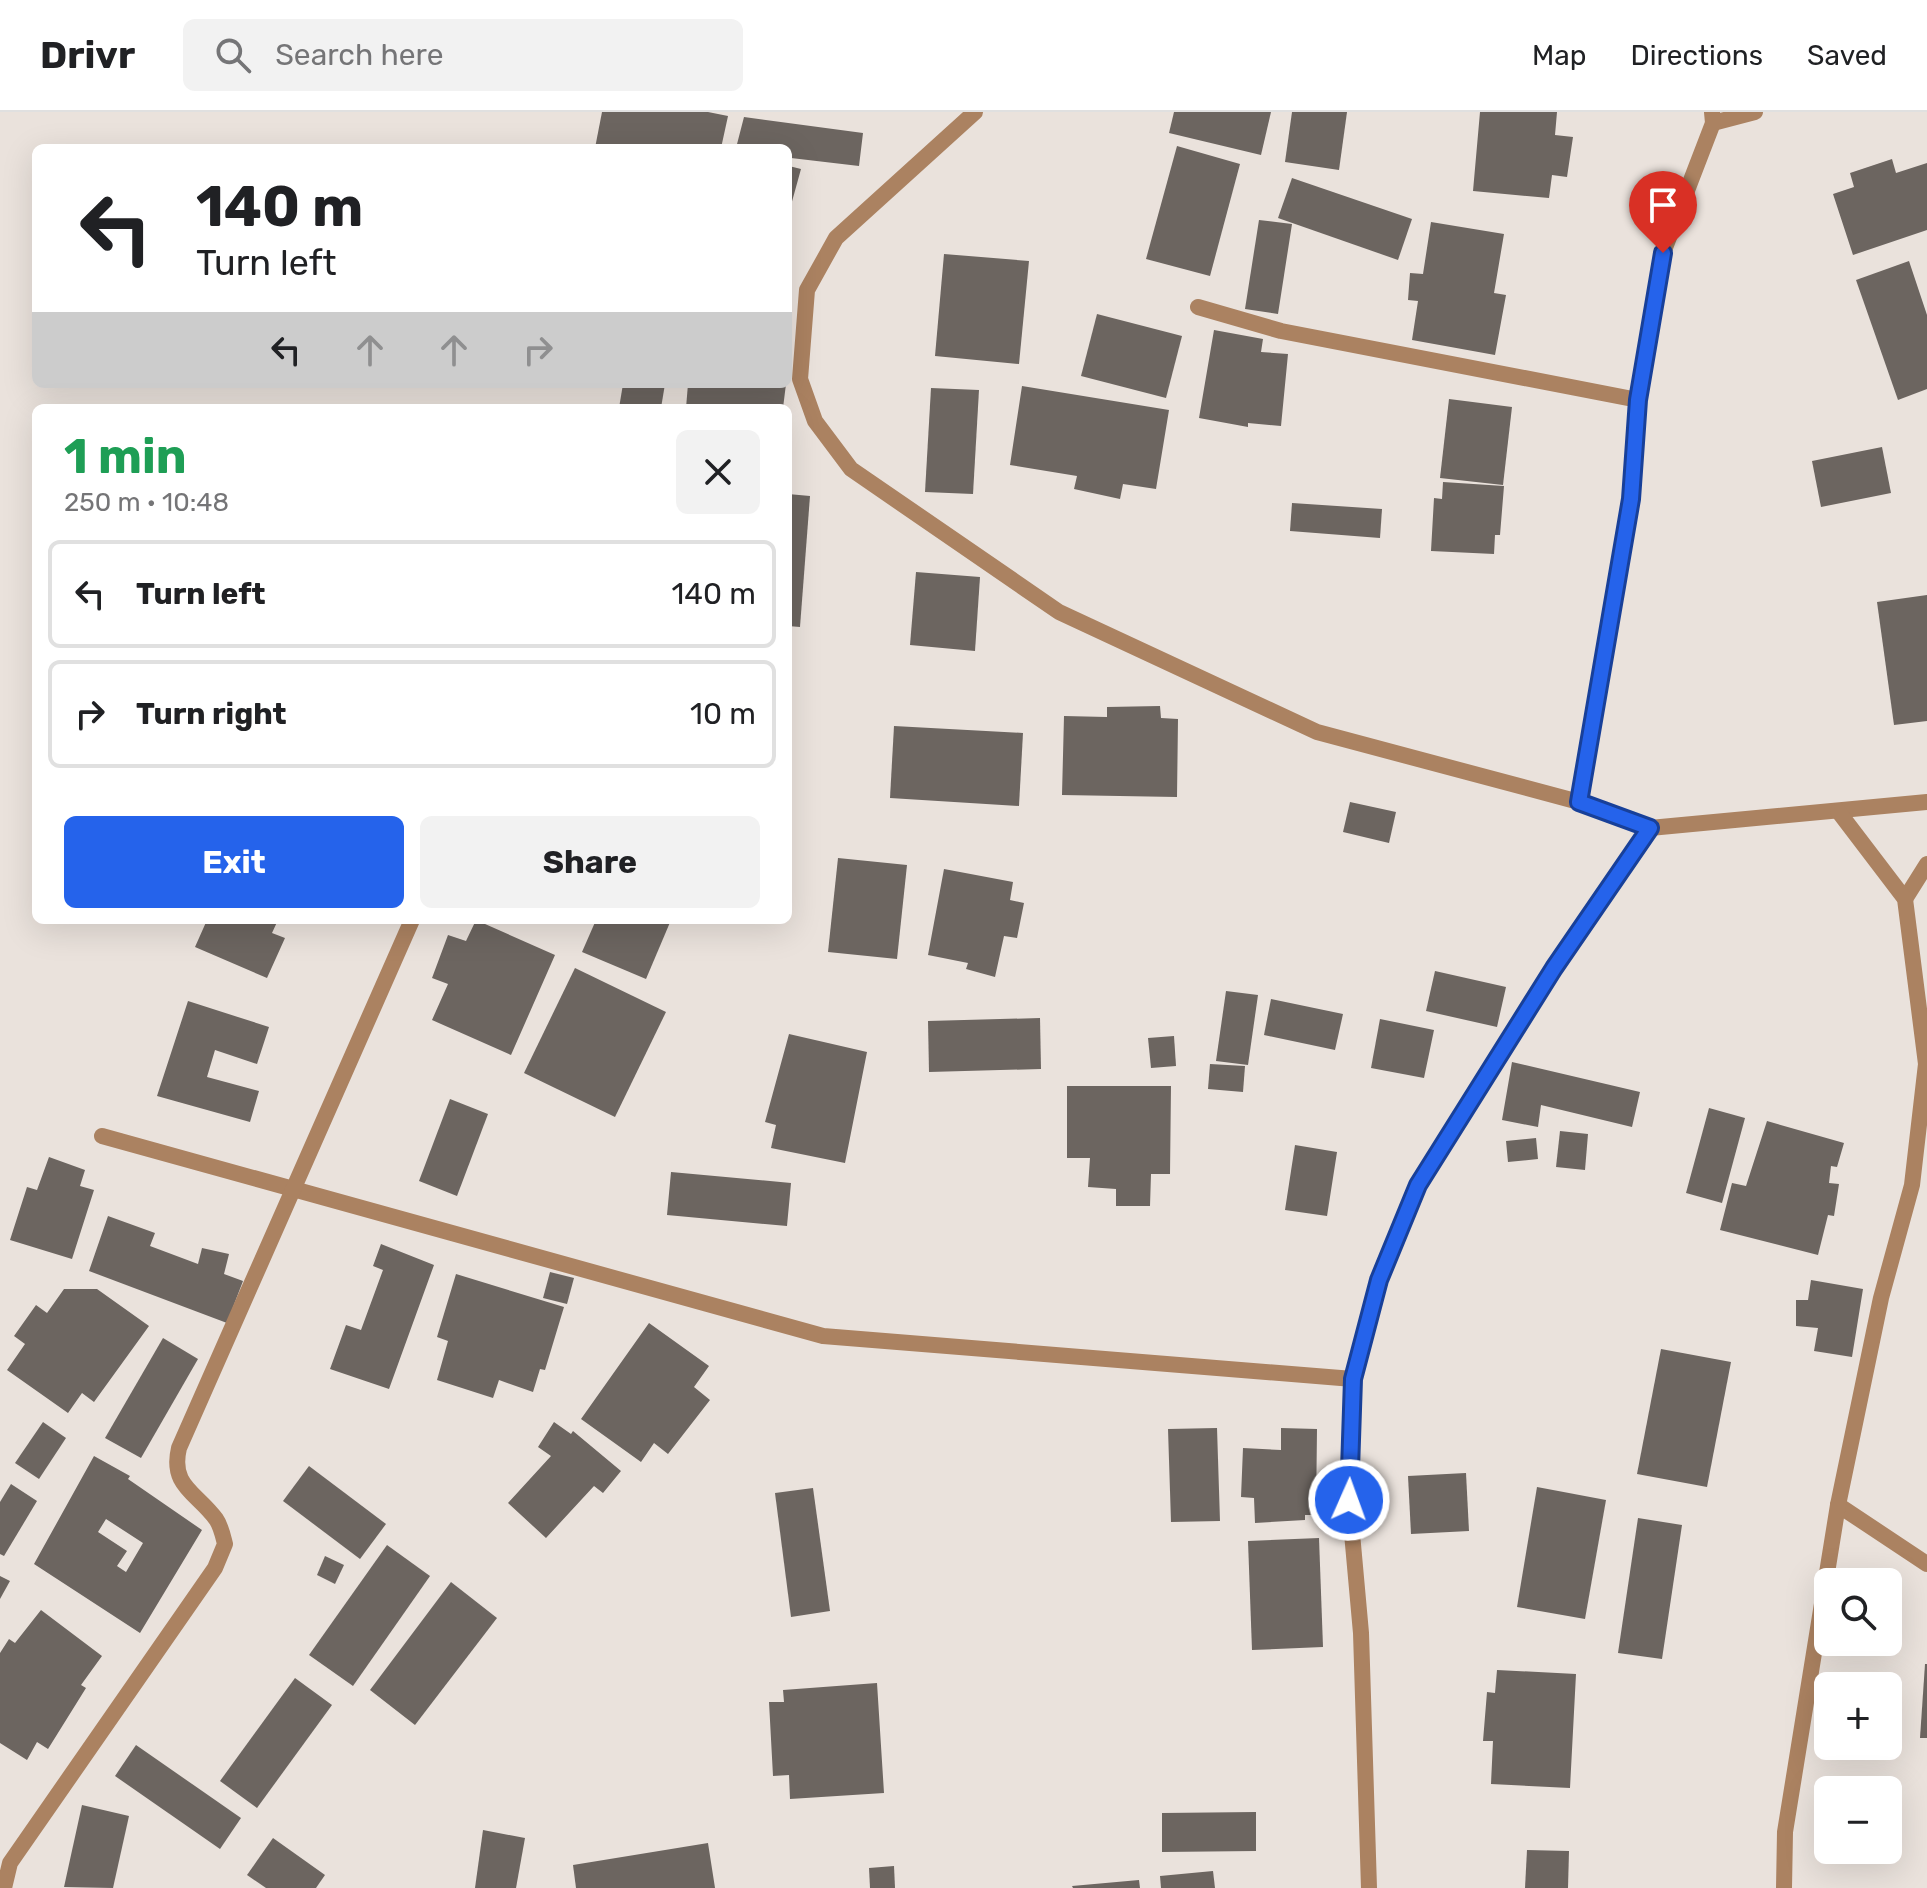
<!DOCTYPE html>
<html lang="en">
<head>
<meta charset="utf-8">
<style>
	body { margin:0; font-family:Rubik,sans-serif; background:#f2f2f2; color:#202124; height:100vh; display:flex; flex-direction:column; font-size:30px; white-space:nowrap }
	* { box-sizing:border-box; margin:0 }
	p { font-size:26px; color:#757577 }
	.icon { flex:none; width:44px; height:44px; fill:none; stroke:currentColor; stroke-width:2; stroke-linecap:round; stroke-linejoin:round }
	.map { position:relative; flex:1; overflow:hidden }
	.panel { position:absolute; left:32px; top:292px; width:760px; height:520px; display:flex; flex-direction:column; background:#fff; border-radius:12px; box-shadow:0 8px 32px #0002 }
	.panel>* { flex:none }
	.hud { position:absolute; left:32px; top:32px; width:760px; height:244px; border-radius:12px; box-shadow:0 8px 32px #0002; background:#fff; color:#202124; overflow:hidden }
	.fabs { position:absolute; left:1814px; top:1456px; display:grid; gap:16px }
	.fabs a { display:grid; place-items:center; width:88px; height:88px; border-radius:12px; background:#fff; box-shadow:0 8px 32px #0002; font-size:40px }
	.pin { position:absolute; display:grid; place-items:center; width:68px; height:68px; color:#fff; margin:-82px -34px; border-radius:50% 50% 50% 0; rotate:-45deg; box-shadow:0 0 8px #0007 }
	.pin .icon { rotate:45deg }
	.me { position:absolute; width:88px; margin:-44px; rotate:2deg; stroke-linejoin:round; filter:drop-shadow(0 0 6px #0008) }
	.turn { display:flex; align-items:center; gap:28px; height:168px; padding:0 32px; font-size:36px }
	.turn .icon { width:104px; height:104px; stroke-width:2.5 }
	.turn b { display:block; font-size:56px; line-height:68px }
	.lanes { display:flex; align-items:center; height:76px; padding:0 32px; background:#0003; justify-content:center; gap:40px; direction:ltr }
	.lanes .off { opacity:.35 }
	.round { display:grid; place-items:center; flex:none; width:84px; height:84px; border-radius:12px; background:#f2f2f2 }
	.overview { display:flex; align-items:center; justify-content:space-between; height:136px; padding:0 32px }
	h1 { font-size:48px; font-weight:700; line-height:60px; color:#1e9e55 }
	.button { display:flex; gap:16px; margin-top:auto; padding:16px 32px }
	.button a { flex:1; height:92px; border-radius:12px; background:#2563eb; color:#fff; font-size:32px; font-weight:700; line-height:92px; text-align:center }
	.button a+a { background:#f2f2f2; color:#202124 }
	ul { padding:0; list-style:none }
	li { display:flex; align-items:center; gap:24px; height:108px; margin:0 16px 12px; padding:0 16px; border:4px solid #e0e0e0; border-radius:12px }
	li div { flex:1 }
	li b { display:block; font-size:30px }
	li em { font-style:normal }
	header { display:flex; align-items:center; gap:48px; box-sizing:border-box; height:112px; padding:0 40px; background:#fff; border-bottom:2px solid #e0e0e0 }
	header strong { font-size:38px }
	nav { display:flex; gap:44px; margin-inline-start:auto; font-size:28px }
	.search { width:560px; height:72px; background:#f2f2f2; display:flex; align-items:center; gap:20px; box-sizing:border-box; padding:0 28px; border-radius:12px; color:#757577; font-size:30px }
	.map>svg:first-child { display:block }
	.building { fill:#6c6560; fill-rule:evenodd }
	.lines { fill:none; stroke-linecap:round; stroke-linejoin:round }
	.minor { stroke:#ab8261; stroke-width:16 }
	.route-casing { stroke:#184099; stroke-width:20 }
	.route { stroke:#2563eb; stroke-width:14 }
</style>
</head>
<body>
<header>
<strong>Drivr</strong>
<div class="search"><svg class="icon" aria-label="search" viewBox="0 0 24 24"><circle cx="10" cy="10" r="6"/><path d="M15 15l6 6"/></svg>Search here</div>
<nav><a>Map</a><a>Directions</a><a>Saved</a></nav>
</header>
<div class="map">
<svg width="1927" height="1776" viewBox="0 0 1927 1776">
	<rect width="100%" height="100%" fill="#eae2dc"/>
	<g class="building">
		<path d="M 602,0 L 708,0 L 728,4 L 721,36 L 595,36 Z"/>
		<path d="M 1174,0 L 1271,0 L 1261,43 L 1169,21 Z"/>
		<path d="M 1292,0 L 1347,0 L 1339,58 L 1285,50 Z"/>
		<path d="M 1480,0 L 1557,0 L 1555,23 L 1573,25 L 1567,65 L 1552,63 L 1549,86 L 1473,79 Z"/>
		<path d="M 744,5 L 863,21 L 859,54 L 791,46 L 789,54 L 801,57 L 788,104 L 788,36 L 736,36 Z"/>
		<path d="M 1177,34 L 1240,52 L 1210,164 L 1146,147 Z"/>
		<path d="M 1892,47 L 1896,61 L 1927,51 L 1927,118 L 1853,143 L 1833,82 L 1854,75 L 1850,61 Z"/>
		<path d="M 1292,66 L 1412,107 L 1398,148 L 1278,106 Z"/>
		<path d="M 1259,108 L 1292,112 L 1278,202 L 1245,197 Z"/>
		<path d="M 1431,110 L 1504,122 L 1494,181 L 1506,183 L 1495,243 L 1412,228 L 1418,189 L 1408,188 L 1410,161 L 1423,162 Z"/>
		<path d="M 944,142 L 1029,149 L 1019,252 L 935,244 Z"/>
		<path d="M 1909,149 L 1927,203 L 1927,277 L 1898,288 L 1856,168 Z"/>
		<path d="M 1097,202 L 1182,224 L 1166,286 L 1081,264 Z"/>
		<path d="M 1214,218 L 1263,227 L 1261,240 L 1288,242 L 1281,314 L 1248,311 L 1248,315 L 1199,306 Z"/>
		<path d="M 623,272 L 665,272 L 661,296 L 619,296 Z"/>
		<path d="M 688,272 L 786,272 L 783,296 L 686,296 Z"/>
		<path d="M 1022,274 L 1169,298 L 1156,377 L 1123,372 L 1120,387 L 1074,377 L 1077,364 L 1010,353 Z"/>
		<path d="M 931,276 L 979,278 L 973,382 L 925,380 Z"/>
		<path d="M 1449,287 L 1512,295 L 1503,373 L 1440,366 Z"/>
		<path d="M 1882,335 L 1891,381 L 1821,395 L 1812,349 Z"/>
		<path d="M 1443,370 L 1504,374 L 1500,423 L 1495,423 L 1494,442 L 1431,439 L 1434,386 L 1442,387 Z"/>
		<path d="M 788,382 L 810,384 L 800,515 L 788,514 Z"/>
		<path d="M 1292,391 L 1382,397 L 1380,426 L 1290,419 Z"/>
		<path d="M 916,460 L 980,465 L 975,539 L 910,533 Z"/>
		<path d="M 1927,483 L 1927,609 L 1894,613 L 1877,490 Z"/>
		<path d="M 1160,594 L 1161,606 L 1178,607 L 1177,685 L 1062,683 L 1064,604 L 1107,605 L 1107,595 Z"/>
		<path d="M 894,614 L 1023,621 L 1019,694 L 890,686 Z"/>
		<path d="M 1350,690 L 1396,700 L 1389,731 L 1343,720 Z"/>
		<path d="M 838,746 L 907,753 L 897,847 L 828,840 Z"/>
		<path d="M 944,757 L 1013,770 L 1010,788 L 1024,791 L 1017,826 L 1004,824 L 995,865 L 966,857 L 968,851 L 928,843 Z"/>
		<path d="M 207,808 L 278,808 L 272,821 L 285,826 L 267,866 L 195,835 Z"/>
		<path d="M 476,808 L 555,843 L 511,943 L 432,908 L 448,872 L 432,866 L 448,823 L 466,829 Z"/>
		<path d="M 596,808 L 671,808 L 646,867 L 582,840 Z"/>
		<path d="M 575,856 L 666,900 L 615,1005 L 524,961 Z"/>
		<path d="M 1435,859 L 1506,875 L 1497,915 L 1426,899 Z"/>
		<path d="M 1226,879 L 1258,883 L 1248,953 L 1216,949 Z"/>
		<path d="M 1271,887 L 1343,902 L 1335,938 L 1264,923 Z"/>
		<path d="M 188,889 L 269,915 L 257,952 L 215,938 L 207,965 L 259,979 L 250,1010 L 157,984 Z"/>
		<path d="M 1040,906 L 1041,957 L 929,960 L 928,909 Z"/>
		<path d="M 1380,907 L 1434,918 L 1424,966 L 1371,956 Z"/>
		<path d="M 789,922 L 867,940 L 845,1051 L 771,1036 L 776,1013 L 765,1010 Z"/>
		<path d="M 1174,924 L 1176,954 L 1151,956 L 1148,926 Z"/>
		<path d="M 1512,950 L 1640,980 L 1632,1015 L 1541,993 L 1538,1015 L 1502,1008 Z"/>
		<path d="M 1210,952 L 1245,954 L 1243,980 L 1208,977 Z"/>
		<path d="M 1067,974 L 1171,974 L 1170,1062 L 1151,1062 L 1150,1094 L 1116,1094 L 1116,1077 L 1088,1075 L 1090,1046 L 1067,1046 Z"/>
		<path d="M 450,987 L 488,1002 L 457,1084 L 419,1069 Z"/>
		<path d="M 1709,996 L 1745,1006 L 1722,1091 L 1686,1081 Z"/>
		<path d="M 1767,1009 L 1844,1031 L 1837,1055 L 1831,1054 L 1829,1071 L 1839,1072 L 1834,1104 L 1828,1103 L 1818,1143 L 1720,1118 L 1732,1071 L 1746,1074 Z"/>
		<path d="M 1560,1019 L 1588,1022 L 1585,1058 L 1556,1055 Z"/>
		<path d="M 1536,1026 L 1538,1047 L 1508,1050 L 1506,1029 Z"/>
		<path d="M 1295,1033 L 1337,1040 L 1327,1104 L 1285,1098 Z"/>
		<path d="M 49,1045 L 85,1058 L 80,1074 L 94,1078 L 72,1147 L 10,1128 L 27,1075 L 37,1078 Z"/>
		<path d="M 671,1060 L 791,1071 L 787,1114 L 667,1103 Z"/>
		<path d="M 108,1104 L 155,1121 L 150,1134 L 198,1152 L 202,1136 L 229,1142 L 224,1162 L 243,1169 L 227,1211 L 89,1159 Z"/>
		<path d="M 381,1132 L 434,1153 L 389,1277 L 330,1257 L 346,1213 L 361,1218 L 383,1158 L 373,1154 Z"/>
		<path d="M 550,1160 L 574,1166 L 567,1192 L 543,1186 Z"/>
		<path d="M 456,1162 L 564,1195 L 545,1258 L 540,1257 L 533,1280 L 499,1268 L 493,1286 L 437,1268 L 448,1229 L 437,1225 Z"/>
		<path d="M 1811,1168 L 1863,1177 L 1852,1245 L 1814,1239 L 1818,1216 L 1796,1214 L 1796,1188 L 1808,1188 Z"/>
		<path d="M 64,1177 L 97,1177 L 149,1214 L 94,1290 L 82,1281 L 68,1301 L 7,1258 L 25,1232 L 14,1224 L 36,1193 L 47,1201 Z"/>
		<path d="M 649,1211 L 709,1254 L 694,1275 L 710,1288 L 668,1342 L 654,1331 L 641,1350 L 581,1307 Z"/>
		<path d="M 163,1226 L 198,1247 L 141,1346 L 105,1326 Z"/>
		<path d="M 1661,1237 L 1731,1250 L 1707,1375 L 1637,1362 Z"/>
		<path d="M 43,1310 L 66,1326 L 39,1367 L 15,1351 Z"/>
		<path d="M 554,1310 L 571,1322 L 573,1319 L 621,1359 L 603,1381 L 594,1374 L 546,1426 L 508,1391 L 551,1344 L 538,1335 Z"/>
		<path d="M 1217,1316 L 1220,1409 L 1171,1410 L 1168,1317 Z"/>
		<path d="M 1281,1316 L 1317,1317 L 1316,1403 L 1305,1403 L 1305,1408 L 1255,1411 L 1254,1386 L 1241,1385 L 1243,1336 L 1281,1338 Z"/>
		<path d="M 94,1344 L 130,1364 L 128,1367 L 202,1418 L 140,1521 L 34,1452 ZM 106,1407 L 143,1431 L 126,1460 L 117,1454 L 127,1439 L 98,1420 Z"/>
		<path d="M 309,1354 L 386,1412 L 360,1447 L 283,1389 Z"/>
		<path d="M 1466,1361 L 1469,1419 L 1411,1422 L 1408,1364 Z"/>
		<path d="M 11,1372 L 37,1389 L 4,1444 L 0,1442 L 0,1390 Z"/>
		<path d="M 1537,1375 L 1606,1388 L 1585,1507 L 1517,1495 Z"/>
		<path d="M 813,1376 L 830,1499 L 791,1505 L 775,1381 Z"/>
		<path d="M 1638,1406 L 1682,1413 L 1662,1547 L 1618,1541 Z"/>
		<path d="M 1319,1426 L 1323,1535 L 1252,1538 L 1248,1429 Z"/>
		<path d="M 387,1433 L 430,1464 L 353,1574 L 309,1543 Z"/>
		<path d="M 325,1444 L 344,1453 L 335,1472 L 317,1463 Z"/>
		<path d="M 0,1464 L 10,1469 L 0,1487 Z"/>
		<path d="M 451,1470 L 497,1506 L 415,1613 L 370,1578 Z"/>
		<path d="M 41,1498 L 102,1544 L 81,1573 L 86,1576 L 48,1637 L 37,1630 L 27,1648 L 0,1631 L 0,1541 L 9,1527 L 15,1531 Z"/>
		<path d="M 1925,1552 L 1927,1552 L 1927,1626 L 1920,1626 Z"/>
		<path d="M 1497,1558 L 1576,1562 L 1570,1676 L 1491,1672 L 1493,1629 L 1483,1629 L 1487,1580 L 1495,1581 Z"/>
		<path d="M 295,1566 L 332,1593 L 257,1696 L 220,1669 Z"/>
		<path d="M 877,1571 L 884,1681 L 790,1687 L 789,1663 L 773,1664 L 769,1590 L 784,1590 L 783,1578 Z"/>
		<path d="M 136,1633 L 241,1706 L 220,1737 L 115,1664 Z"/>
		<path d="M 82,1693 L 129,1704 L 113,1776 L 64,1775 Z"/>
		<path d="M 1256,1700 L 1256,1739 L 1162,1740 L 1162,1701 Z"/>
		<path d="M 483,1718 L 525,1726 L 516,1776 L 475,1776 Z"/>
		<path d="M 273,1726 L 325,1763 L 316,1776 L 266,1776 L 247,1763 Z"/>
		<path d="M 708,1731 L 715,1776 L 576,1776 L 573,1753 Z"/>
		<path d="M 1527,1738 L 1569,1739 L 1568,1776 L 1525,1776 Z"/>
		<path d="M 894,1754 L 895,1776 L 870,1776 L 869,1756 Z"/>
		<path d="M 1213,1759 L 1215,1776 L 1161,1776 L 1160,1764 Z"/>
		<path d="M 1139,1768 L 1140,1776 L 1073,1776 L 1072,1774 Z"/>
	</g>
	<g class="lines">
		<g class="minor">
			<path d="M 975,0 L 836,126 L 807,178 L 800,267 L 815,309 L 851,357 L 1059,500 L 1317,620 L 1579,690 L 1650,716 L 1927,690"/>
			<path d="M 1713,11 L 1755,0"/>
			<path d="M 1198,195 L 1281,219 L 1638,288"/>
			<path d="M 1579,690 L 1631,387 L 1638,288 L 1663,141 L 1713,11 L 1712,0"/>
			<path d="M 1905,787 L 1927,752"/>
			<path d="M 102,1024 L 823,1224 L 1353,1267"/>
			<path d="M 1838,1393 L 1927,1452"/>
			<path d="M 4,1776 L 10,1751 L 215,1456 L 225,1432 C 223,1424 221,1414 216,1407 C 196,1380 170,1374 179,1336 L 412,808"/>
			<path d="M 1369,1776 L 1361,1521 L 1349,1388 L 1353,1267 L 1379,1168 L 1418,1073 L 1554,856 L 1650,716"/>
			<path d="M 1784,1776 L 1785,1720 L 1838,1393 L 1881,1186 L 1912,1073 L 1926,952 L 1905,787 L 1838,699"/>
		</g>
	</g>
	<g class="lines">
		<g class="route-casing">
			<path id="route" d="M 1349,1388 L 1353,1267 L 1379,1168 L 1418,1073 L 1554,856 L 1650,716 L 1579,690 L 1631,387 L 1638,288 L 1663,141"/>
		</g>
		<use href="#route" class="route"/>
	</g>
</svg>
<div class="fabs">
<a><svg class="icon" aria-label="search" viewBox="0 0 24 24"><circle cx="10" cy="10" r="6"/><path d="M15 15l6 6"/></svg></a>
<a>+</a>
<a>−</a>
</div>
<div class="pin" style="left:1663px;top:141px;background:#d93025"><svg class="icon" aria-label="arrive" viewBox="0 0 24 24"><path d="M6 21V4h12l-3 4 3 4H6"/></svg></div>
<svg class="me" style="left:1349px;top:1388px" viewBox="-20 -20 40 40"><circle r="17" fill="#2563eb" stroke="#fff" stroke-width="3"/><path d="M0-11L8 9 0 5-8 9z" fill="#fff"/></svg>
<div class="hud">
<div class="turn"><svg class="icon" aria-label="left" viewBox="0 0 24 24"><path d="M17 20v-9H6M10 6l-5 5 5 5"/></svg><div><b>140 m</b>Turn left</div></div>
<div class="lanes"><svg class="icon" aria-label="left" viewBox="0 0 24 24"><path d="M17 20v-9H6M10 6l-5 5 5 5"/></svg><svg class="icon off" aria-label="ahead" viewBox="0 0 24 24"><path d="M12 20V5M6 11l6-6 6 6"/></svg><svg class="icon off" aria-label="ahead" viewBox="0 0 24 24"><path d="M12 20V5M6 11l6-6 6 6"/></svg><svg class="icon off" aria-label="right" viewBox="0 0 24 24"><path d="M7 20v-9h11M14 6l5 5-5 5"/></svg></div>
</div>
<section class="panel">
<div class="overview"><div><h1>1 min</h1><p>250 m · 10:48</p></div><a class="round"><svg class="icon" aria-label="close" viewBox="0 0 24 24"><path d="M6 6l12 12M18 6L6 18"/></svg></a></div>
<ul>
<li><svg class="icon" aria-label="left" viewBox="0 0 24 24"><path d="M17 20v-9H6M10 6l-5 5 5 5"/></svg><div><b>Turn left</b></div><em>140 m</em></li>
<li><svg class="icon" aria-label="right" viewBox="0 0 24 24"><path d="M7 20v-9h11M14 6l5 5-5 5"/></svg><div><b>Turn right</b></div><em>10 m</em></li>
</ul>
<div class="button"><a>Exit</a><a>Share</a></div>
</section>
</div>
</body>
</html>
